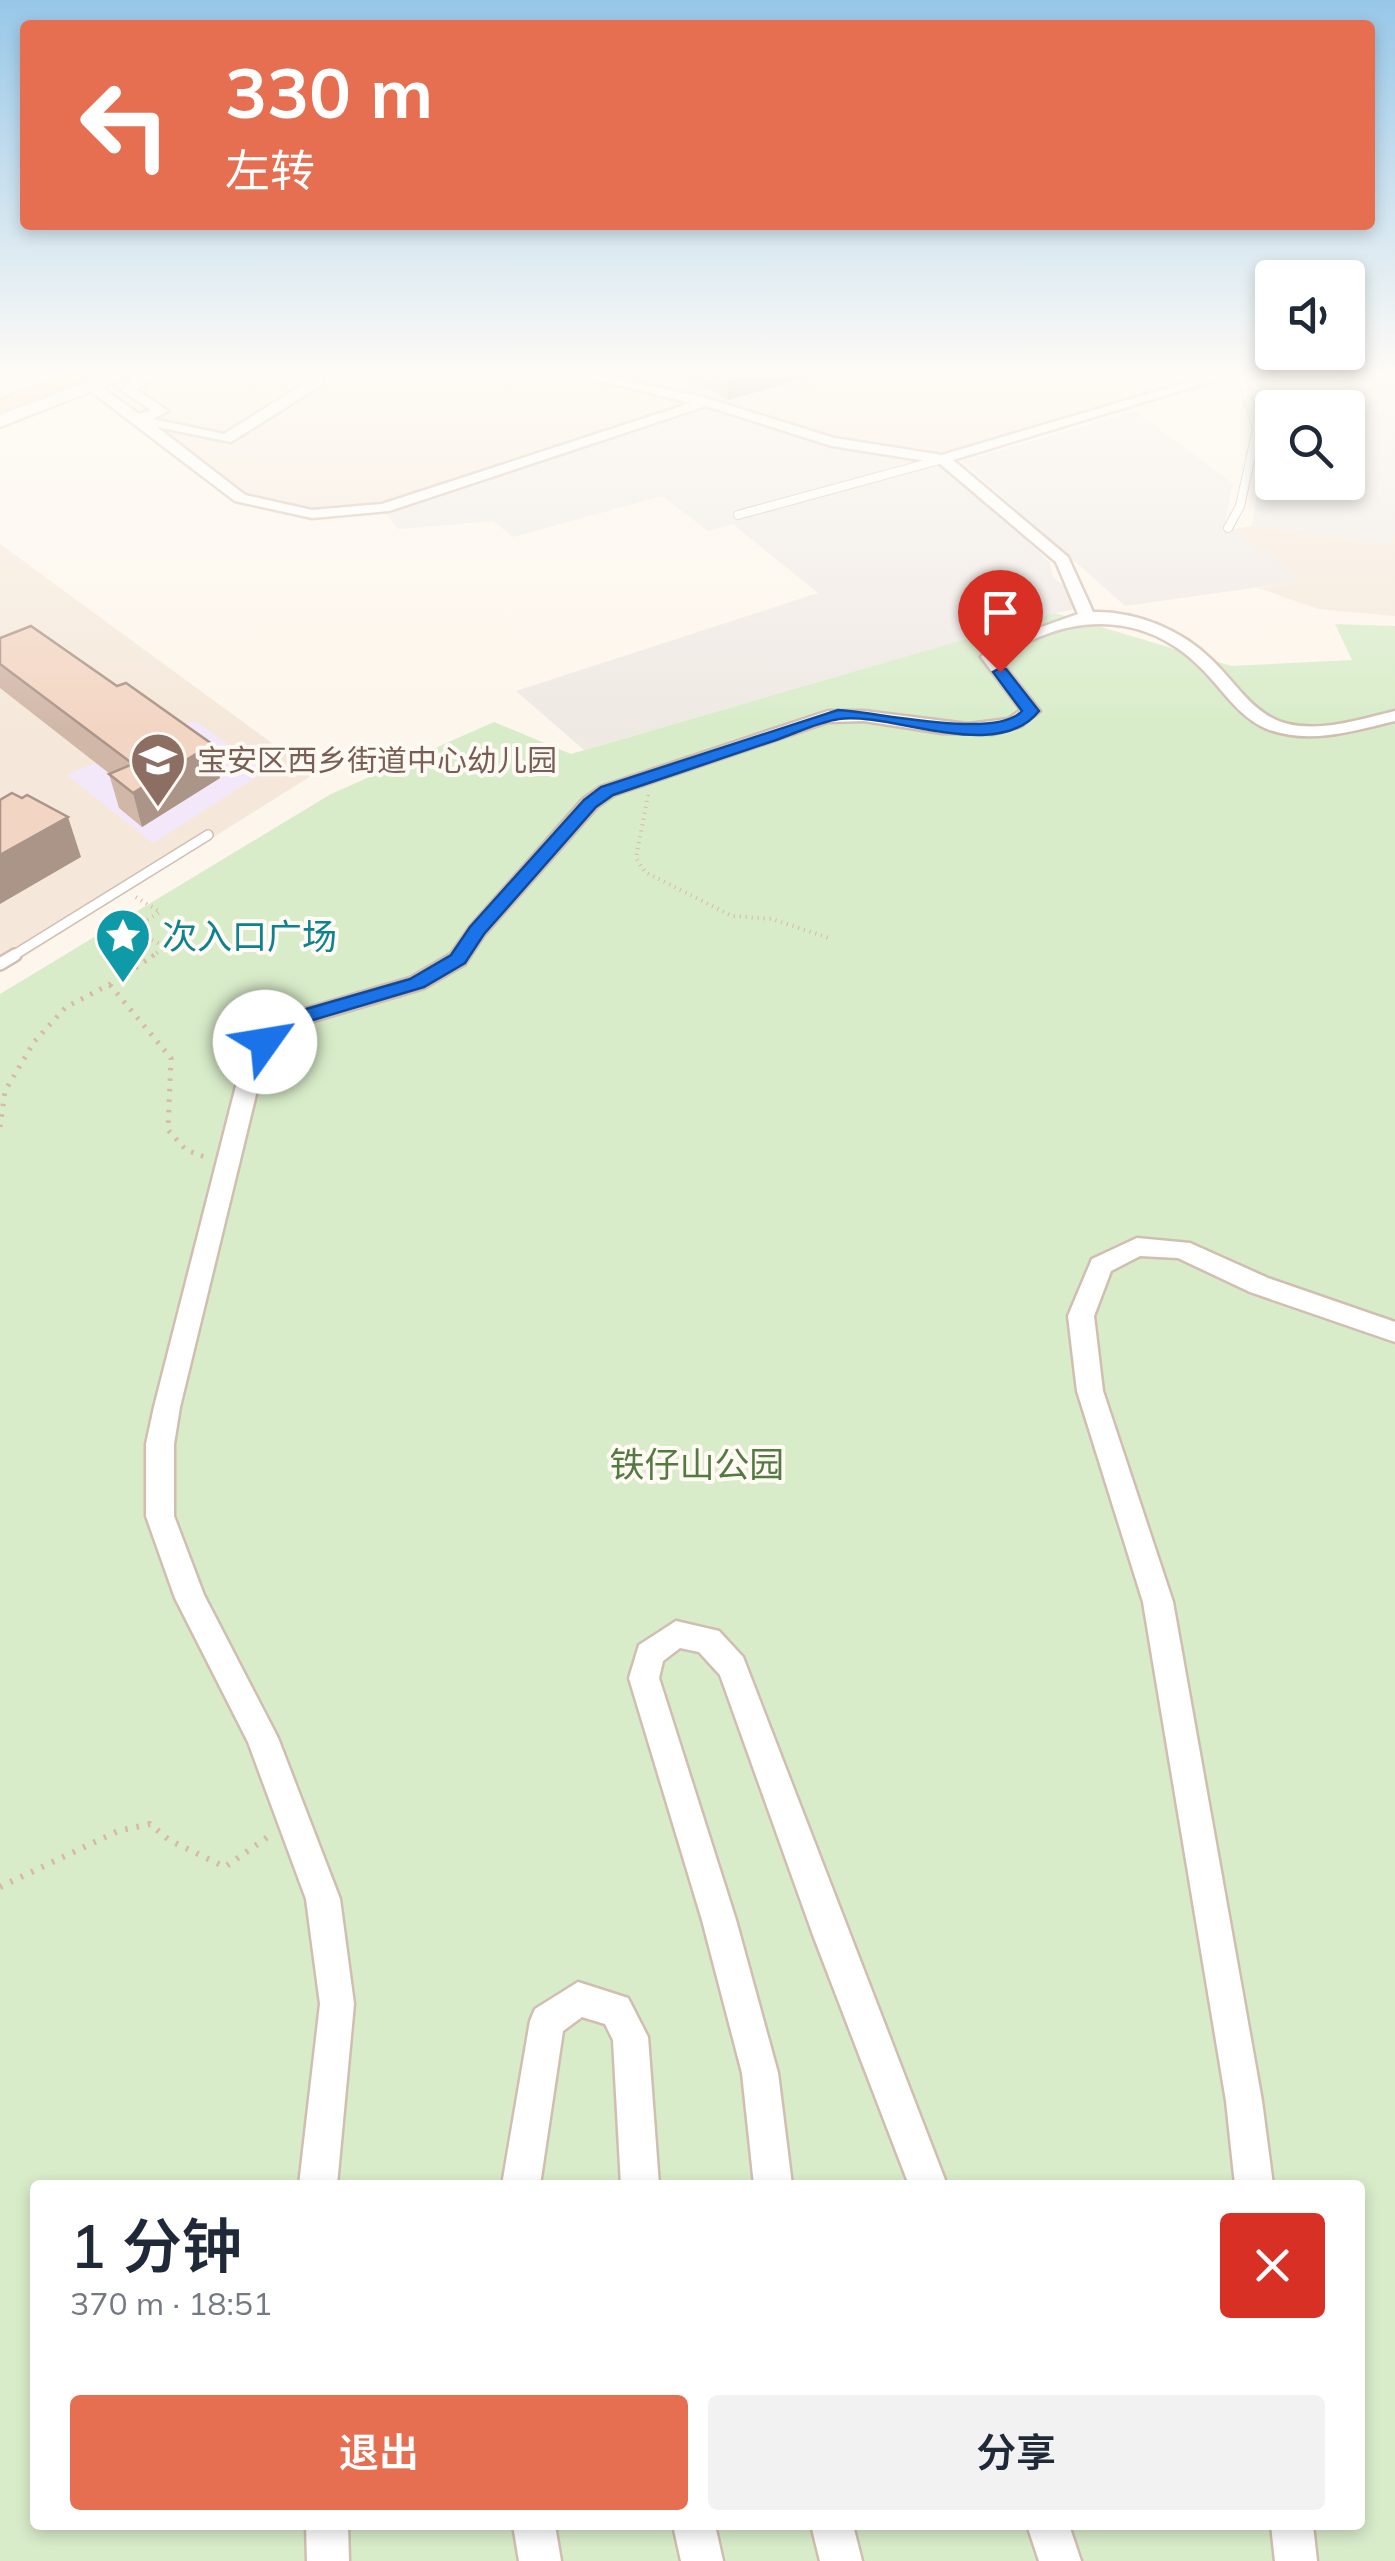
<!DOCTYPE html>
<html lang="zh">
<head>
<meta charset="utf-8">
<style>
	body { margin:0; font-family:Mulish,"Noto Sans SC",sans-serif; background:#f2f2f3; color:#1f2937; height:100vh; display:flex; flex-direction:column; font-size:38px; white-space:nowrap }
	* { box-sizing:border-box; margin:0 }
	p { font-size:32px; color:#747a83 }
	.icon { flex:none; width:55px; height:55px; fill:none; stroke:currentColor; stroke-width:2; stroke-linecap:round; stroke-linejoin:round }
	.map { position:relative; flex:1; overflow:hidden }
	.panel { position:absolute; left:30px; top:2180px; width:1335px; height:350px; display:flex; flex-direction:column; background:#fff; border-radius:10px; box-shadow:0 5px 15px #0003 }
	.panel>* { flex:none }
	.banner { position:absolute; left:20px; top:20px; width:1355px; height:210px; border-radius:10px; box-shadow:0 5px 15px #0003; background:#e76f51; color:#fff; overflow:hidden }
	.tools { position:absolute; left:1255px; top:260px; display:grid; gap:20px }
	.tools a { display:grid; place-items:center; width:110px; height:110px; border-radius:10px; background:#fff; box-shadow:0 5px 15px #0003; font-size:50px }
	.pin { position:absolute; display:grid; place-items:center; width:85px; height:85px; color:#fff; margin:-102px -42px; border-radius:50% 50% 50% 0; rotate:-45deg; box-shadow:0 0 10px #0007 }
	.pin .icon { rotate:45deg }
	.me { position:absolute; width:110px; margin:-55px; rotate:58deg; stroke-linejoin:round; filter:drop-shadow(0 0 8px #0008) }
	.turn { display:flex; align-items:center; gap:35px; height:210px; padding:0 40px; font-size:45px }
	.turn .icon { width:130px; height:130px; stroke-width:2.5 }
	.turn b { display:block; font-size:70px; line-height:85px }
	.round { display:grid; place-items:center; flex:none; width:105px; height:105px; border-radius:10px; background:#f2f2f3 }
	.overview { display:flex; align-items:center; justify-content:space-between; height:170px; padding:0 40px }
	h1 { font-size:60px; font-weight:600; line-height:75px }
	.primary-button { display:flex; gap:20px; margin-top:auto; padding:20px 40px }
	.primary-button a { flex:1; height:115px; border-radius:10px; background:#e76f51; color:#fff; font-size:40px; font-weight:600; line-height:115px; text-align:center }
	.primary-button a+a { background:#f2f2f3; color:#1f2937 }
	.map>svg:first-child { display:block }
	.residential { fill:#f5e8da }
	.industrial { fill:#efe9e4; fill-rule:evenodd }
	.education { fill:#f3e8fa }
	.green { fill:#d8ecc9; fill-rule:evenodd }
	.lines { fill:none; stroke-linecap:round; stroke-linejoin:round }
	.lane-far2-casing { stroke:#d1beb0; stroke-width:10 }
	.lane-far1-casing { stroke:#d1beb0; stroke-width:12 }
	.lane-casing { stroke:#d1beb0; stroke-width:16 }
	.street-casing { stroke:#d1beb0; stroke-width:5 }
	.secondary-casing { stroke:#d6c0b0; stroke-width:5 }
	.primary-casing { stroke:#dad1cd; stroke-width:5 }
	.path-far2 { stroke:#d9b8a5; stroke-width:4; stroke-dasharray:1 5; stroke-linecap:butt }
	.path-far1 { stroke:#d9b8a5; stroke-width:5; stroke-dasharray:2.5 8; stroke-linecap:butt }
	.path { stroke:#d9b8a5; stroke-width:6; stroke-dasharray:2.5 9; stroke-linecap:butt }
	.lane-far2 { stroke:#fff; stroke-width:8 }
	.lane-far1 { stroke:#fff; stroke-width:9 }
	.lane { stroke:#fff; stroke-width:11 }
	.street { fill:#fff; fill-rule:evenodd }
	.secondary { fill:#fff; fill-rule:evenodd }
	.primary { fill:#fbd9a5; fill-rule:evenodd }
	.wall { fill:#d1b7a8 }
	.shaded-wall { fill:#aa9588 }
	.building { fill:#f3d5c3; stroke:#aa9588; stroke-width:2.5 }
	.route { fill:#1a73e8; stroke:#114b97; stroke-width:2.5 }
	.labels { text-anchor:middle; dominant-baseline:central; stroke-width:8; stroke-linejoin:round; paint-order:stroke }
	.far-education-label { font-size:30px; fill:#785e54; stroke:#fffaf3; text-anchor:start }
	.culture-label { font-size:35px; fill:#0d838f; stroke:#fffaf3; text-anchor:start }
	.park-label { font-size:35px; fill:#537a41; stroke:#fffaf3 }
</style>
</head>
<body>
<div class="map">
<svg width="1395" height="2561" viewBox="0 0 1395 2561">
	<rect width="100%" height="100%" fill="#fdf6ec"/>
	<g class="residential">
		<path d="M 166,371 L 553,371 L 695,402 L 384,505 L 314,512 L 247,496 L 109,391 Z"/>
		<path d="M 865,371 L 1205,371 L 1046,427 L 941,455 L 836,439 L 743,409 Z"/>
		<path d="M 1252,526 L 1387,545 L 1395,534 L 1395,616 L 1319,609 L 1258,588 L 1296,582 L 1235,529 Z"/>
		<path d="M 0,544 L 314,774 L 0,972 Z"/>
	</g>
	<g class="industrial">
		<path d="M 591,371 L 865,371 L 743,409 L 713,398 Z"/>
		<path d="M 1262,371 L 1395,371 L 1395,534 L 1387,545 L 1252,526 L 1266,429 L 1253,376 ZM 1272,408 L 1348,408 L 1348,482 L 1272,482 Z"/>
		<path d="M 713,407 L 829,445 L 935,461 L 1018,532 L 1050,563 L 1053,577 L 1089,607 L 1055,613 L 584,750 L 516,691 L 818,593 L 733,524 L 708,531 L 662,496 L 513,537 L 493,521 L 398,529 L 384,511 L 700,408 Z"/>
		<path d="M 1135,411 L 1233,483 L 1225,521 L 1296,577 L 1296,582 L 1125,606 L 962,461 Z"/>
	</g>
	<path class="education" d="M 195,721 L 266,771 L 153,843 L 67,775 Z"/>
	<path class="green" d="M 1055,613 L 1231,666 L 1352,660 L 1335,624 L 1395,626 L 1395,2561 L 0,2561 L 0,994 L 331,794 L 494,722 L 571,754 ZM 35,2185 L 1360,2185 L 1360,2525 L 35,2525 Z"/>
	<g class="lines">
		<g class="lane-far2-casing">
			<g id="lane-far2">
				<path d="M 738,515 L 943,459"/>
				<path d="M 1228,528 L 1240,506 L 1257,429 L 1240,371"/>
			</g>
		</g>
		<g class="lane-far1-casing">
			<path id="lane-far1" d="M 11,957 L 208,835"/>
		</g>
		<g class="lane-casing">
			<path id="lane" d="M 0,964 L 15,955"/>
		</g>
		<g class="street-casing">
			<g id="street">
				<path d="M 148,371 L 167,371 L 136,389 L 168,411 L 153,419 L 224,434 L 313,378 L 323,378 L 323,384 L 231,442 L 157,427 L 245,495 L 312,510 L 382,504 L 691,403 L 559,371 L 584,371 L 706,398 L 834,438 L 942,455 L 1225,371 L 1246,371 L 953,460 L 1068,557 L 1093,612 C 1136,611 1182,630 1212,660 C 1236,683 1254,716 1288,724 C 1323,732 1361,719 1395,711 L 1395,721 C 1353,731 1309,745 1267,729 C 1238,717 1222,688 1200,667 C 1155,622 1096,613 1039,637 C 1025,643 1009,648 998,658 L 1040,711 L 1021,726 L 993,734 L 942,733 L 864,721 L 828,722 L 614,795 L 597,807 L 484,935 L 465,964 L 424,988 L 304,1024 L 274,1046 L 259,1082 L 180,1407 L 174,1444 L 174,1516 L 204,1595 L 278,1738 L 340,1899 L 354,2004 L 337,2185 L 299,2185 L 320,2004 L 306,1899 L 248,1742 L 175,1598 L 146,1516 L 146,1444 L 154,1407 L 237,1082 L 257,1037 L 288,1014 L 410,978 L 451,954 L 470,927 L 583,799 L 600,787 L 828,711 L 864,711 L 968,724 L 1008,719 L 1021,710 L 981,657 L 993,644 L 1078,614 L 1056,562 L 939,463 L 832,446 L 706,406 L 389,511 L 312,518 L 235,501 L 85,387 L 97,384 L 139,414 L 151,410 L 121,390 L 135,376 Z"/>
				<path d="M 1137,1238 L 1190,1243 L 1268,1278 L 1395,1322 L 1395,1342 L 1250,1292 L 1178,1258 L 1140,1256 L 1111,1271 L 1094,1316 L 1103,1391 L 1173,1602 L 1262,2101 L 1273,2185 L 1235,2185 L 1226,2101 L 1143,1602 L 1077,1391 L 1068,1316 L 1092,1259 Z"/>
				<path d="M 676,1621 L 719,1631 L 743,1657 L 947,2185 L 909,2185 L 813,1935 L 720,1675 L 699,1652 L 680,1648 L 663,1661 L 659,1678 L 736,1920 L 778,2073 L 792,2185 L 754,2185 L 742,2073 L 702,1920 L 629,1678 L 639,1645 Z"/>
				<path d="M 578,1982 L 628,1998 L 648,2037 L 659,2185 L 621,2185 L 613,2040 L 605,2024 L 582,2017 L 563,2031 L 540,2185 L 502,2185 L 530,2021 L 535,2009 Z"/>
				<path d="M 306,2525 L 348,2525 L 349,2561 L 307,2561 Z"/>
				<path d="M 513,2525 L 555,2525 L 561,2561 L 519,2561 Z"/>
				<path d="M 673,2525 L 715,2525 L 723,2561 L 681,2561 Z"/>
				<path d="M 811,2525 L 853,2525 L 862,2561 L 820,2561 Z"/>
				<path d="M 1027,2525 L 1069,2525 L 1081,2561 L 1039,2561 Z"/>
				<path d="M 1271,2525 L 1313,2525 L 1317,2561 L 1275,2561 Z"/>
			</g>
		</g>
		<g class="secondary-casing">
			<g id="secondary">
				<path d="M 0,371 L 13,371 L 0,378 Z"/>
				<path d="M 116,371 L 143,371 L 0,427 L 0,415 Z"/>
			</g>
		</g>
		<g class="primary-casing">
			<path id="primary" d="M 74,371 L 104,371 L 0,413 L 0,400 Z"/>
		</g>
		<g class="path-far2">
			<path d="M 648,795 L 636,858 L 645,872 L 732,916 L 772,919 L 832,939"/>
			<path d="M 136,897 L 160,912 L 132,929 L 165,947 L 151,957"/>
		</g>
		<g class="path-far1">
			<path d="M 110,985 L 171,1058 L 168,1130 L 186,1150 L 205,1157"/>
			<path d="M 0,1127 L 5,1091 L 34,1042 L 66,1007 L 118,980 L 154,955"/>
		</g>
		<path class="path" d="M 0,1887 L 118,1831 L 150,1824 L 169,1840 L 225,1867 L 269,1836"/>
		<use href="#lane-far2" class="lane-far2"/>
		<use href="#lane-far1" class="lane-far1"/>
		<use href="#lane" class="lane"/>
		<use href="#street" class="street"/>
		<use href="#secondary" class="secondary"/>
		<use href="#primary" class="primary"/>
	</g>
	<g class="wall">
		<path d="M 621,371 L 652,371 L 632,377 Z"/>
		<path d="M 674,371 L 829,371 L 728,400 Z"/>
		<path d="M 0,638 L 117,686 L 212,744 L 220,778 L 142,827 L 119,808 L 109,774 L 110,774 L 0,688 Z"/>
	</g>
	<g class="shaded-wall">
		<path d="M 632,371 L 652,371 L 632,377 Z"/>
		<path d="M 766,371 L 829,371 L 728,400 L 728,382 Z"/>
		<path d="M 212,744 L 220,778 L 142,827 L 133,793 Z"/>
		<path d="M 68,817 L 81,857 L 0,904 L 0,855 Z"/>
	</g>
	<g class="building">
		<path d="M 708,371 L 766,371 L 728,382 Z"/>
		<path d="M 31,626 L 117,686 L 126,683 L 212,744 L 133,793 L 109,774 L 133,764 L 0,664 L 0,638 Z"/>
		<path d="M 12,793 L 22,798 L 27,795 L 68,817 L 0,855 L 0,800 Z"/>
	</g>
	<linearGradient id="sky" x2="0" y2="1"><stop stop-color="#97c7e8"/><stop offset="0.51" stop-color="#fefbf6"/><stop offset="1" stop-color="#fefbf6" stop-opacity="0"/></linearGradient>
	<rect width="1395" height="730" fill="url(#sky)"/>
	<path class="route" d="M 1000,668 L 1006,669 L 1039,711 C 997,764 894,712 839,719 C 818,722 794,734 773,741 C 720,759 666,777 613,795 L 596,807 L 484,934 L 465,963 L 424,987 L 303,1023 L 272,1046 L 258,1046 L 255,1042 L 289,1014 L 410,979 L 451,955 L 470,927 L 584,800 L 601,787 L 838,710 C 878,712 996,740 1022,711 L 993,672 Z"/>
	<defs>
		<g id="school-pin" transform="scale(2.875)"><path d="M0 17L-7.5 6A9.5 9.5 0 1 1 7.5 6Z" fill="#8d6e63" stroke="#fffaf3"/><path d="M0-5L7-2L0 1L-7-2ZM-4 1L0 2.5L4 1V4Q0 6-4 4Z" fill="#fff"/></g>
		<g id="sight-pin" transform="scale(2.875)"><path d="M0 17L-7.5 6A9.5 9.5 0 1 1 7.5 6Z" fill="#0f9aa8" stroke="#fffaf3"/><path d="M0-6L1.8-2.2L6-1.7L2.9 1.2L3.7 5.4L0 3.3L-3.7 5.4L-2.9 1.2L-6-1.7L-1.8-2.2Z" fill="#fff"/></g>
	</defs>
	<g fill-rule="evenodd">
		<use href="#school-pin" x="158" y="760"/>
		<use href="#sight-pin" x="123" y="936"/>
	</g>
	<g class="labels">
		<g class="far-education-label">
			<text x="197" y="760">宝安区西乡街道中心幼儿园</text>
		</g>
		<g class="culture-label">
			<text x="162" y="936">次入口广场</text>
		</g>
		<g class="park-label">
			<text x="697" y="1464">铁仔山公园</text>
		</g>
	</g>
</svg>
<div class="tools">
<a><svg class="icon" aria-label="sound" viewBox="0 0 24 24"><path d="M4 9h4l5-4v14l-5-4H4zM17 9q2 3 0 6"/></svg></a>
<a><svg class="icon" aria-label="search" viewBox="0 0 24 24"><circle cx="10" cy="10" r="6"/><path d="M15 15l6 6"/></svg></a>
</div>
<div class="pin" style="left:1000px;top:672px;background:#d93025"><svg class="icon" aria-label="arrive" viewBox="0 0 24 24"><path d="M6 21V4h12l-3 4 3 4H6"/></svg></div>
<svg class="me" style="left:265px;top:1042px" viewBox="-20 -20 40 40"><circle r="19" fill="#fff"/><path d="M0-13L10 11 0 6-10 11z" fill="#1a73e8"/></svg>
<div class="banner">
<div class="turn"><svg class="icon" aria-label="left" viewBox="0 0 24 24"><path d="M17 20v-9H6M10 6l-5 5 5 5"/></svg><div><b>330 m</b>左转</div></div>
</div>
<section class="panel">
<div class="overview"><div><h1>1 分钟</h1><p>370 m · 18:51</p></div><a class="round" style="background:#d93025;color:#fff"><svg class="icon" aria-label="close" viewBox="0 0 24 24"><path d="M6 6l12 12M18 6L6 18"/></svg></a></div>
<div class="primary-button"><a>退出</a><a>分享</a></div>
</section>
</div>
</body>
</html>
